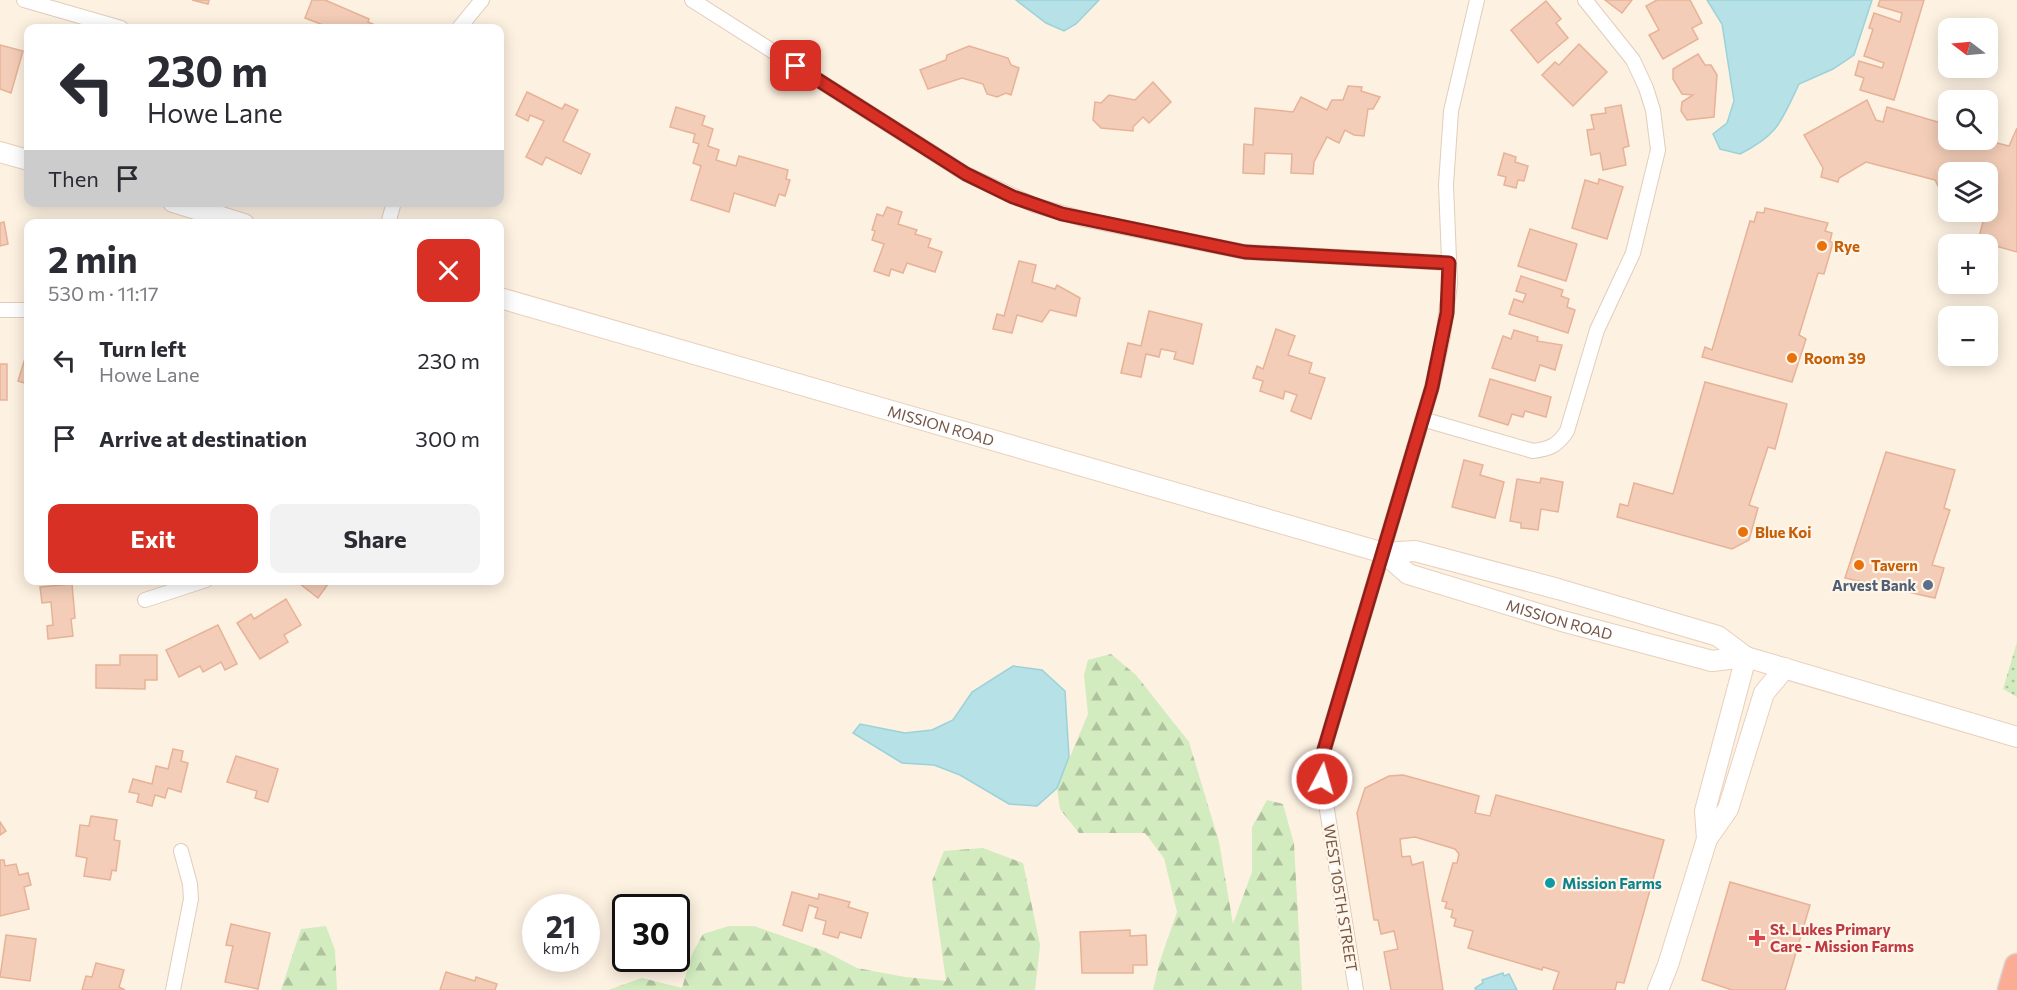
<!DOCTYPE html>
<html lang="en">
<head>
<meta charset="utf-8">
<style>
	body { margin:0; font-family:Commissioner,sans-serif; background:#f2f2f3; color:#2b2b33; height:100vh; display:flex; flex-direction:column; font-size:22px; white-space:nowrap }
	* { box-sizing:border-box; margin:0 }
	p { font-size:20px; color:#7c7c81 }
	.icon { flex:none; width:33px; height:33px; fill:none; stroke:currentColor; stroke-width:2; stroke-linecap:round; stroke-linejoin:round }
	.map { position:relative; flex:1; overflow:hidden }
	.panel { position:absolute; left:24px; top:219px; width:480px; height:366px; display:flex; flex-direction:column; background:#fff; border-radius:12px; box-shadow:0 3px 15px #0003 }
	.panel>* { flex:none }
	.hud { position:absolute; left:24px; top:24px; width:480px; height:183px; border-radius:12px; box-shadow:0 3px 15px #0003; background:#fff; color:#2b2b33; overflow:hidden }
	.needle { width:39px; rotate:286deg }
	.controls { position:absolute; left:1938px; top:18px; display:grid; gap:12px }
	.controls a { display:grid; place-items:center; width:60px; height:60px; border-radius:12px; background:#fff; box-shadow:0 3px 15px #0003; font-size:30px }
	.speed { position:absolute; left:522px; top:894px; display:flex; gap:12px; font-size:30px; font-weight:700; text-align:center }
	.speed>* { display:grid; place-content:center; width:78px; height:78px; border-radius:50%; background:#fff; box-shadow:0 3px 15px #0003; line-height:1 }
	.speed small { font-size:15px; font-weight:400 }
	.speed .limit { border:3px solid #111; border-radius:9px; background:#fff; color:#111 }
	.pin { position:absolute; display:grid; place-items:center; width:51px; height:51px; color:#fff; margin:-26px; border-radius:12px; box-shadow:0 3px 9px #0006 }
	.me { position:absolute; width:66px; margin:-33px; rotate:6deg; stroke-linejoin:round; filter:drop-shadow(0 0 4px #0008) }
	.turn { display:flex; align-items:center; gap:21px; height:126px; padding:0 24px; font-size:27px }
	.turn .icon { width:78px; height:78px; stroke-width:2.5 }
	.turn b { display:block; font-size:42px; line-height:51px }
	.then { display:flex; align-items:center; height:57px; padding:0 24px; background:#0003; gap:12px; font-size:22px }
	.round { display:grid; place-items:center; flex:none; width:63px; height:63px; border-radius:12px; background:#f2f2f3 }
	.headline { display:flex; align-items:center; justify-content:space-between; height:102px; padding:0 24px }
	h1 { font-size:36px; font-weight:700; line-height:45px }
	.primary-button { display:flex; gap:12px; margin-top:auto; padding:12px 24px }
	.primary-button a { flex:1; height:69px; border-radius:12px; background:#d93025; color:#fff; font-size:24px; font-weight:700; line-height:69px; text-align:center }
	.primary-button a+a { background:#f2f2f3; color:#2b2b33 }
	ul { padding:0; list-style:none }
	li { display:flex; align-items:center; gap:18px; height:78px; padding:0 24px }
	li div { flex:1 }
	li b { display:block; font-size:22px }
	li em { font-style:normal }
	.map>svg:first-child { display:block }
	.grass { fill:url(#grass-dots) }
	.forest { fill:url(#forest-firs) }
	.water { fill:#b5e1e7; stroke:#9bd2d9; stroke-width:1.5 }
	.building { fill:#f3cdb7; stroke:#e7b297; stroke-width:1.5 }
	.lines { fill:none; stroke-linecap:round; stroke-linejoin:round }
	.street-casing { stroke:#e1cdbc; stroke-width:16 }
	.secondary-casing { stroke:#e9cfbc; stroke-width:22 }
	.highway-casing { stroke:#dbd3cf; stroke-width:27 }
	.street { stroke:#fff; stroke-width:14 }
	.secondary { stroke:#fff; stroke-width:20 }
	.highway { stroke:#faac95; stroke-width:24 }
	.route-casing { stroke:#8d1f18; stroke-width:15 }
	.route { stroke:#d93025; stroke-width:10 }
	.food-dot { fill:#e8710a; stroke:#fff5e8; stroke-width:2 }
	.service-dot { fill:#5c6f8a; stroke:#fff5e8; stroke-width:2 }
	.culture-dot { fill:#0f9aa8; stroke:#fff5e8; stroke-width:2 }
	.health-dot { fill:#e0444e; stroke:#fff5e8; stroke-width:2 }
	.labels { text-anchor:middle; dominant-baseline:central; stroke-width:4.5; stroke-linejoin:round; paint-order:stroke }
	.food-label { font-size:15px; font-weight:bold; fill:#c56008; stroke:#fff5e8; text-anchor:start }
	.street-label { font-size:15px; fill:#755647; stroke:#fff5e8 }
	.service-label { font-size:15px; font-weight:bold; fill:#4e5e75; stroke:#fff5e8; text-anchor:end }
	.culture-label { font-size:15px; font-weight:bold; fill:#0d838f; stroke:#fff5e8; text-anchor:start }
	.health-label { font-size:15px; font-weight:bold; fill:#be3a42; stroke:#fff5e8; text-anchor:start }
</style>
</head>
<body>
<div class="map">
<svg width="2017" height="990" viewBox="0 0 2017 990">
	<defs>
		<pattern id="grass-dots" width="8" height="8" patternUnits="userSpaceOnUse" patternTransform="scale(1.5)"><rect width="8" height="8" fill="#d2ebbf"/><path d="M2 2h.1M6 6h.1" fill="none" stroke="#afc19d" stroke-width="1.8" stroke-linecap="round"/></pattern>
		<pattern id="forest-firs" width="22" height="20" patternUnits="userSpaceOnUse" patternTransform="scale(1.5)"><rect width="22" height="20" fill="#d2ebbf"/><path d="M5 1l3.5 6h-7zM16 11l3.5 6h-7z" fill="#afc19d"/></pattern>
	</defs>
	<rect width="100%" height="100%" fill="#fdf1e1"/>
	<path class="grass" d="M 2017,642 L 2017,697 L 2003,689 Z"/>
	<g class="forest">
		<path d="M 1111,654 L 1136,675 L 1189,742 L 1219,842 L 1233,924 L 1252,872 L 1252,827 L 1267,800 L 1283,804 L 1294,844 L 1302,990 L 1153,990 L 1159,964 L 1177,912 L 1164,858 L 1145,833 L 1079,833 L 1060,809 L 1057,788 L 1088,714 L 1084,675 L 1088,660 Z"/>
		<path d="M 983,848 L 1023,863 L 1040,945 L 1035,990 L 608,990 L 642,978 L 682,988 L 692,954 L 703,934 L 729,926 L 754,926 L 824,951 L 857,968 L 905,977 L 946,981 L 932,881 L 944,851 Z"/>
		<path d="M 326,926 L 335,950 L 337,990 L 281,990 L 301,929 Z"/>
	</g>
	<g class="water">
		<path d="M 1016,0 L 1099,0 L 1076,24 L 1064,31 L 1046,23 Z"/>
		<path d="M 1707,0 L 1872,0 L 1854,55 L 1833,69 L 1799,84 C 1781,122 1778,135 1740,154 L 1720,149 L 1713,134 L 1727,123 L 1734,101 L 1722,24 Z"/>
		<path d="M 1013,666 L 1042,670 L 1065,691 L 1069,757 L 1057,788 L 1037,806 L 1009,804 L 960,775 L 934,765 L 902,763 L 853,733 L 860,724 L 905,733 L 932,730 L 953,720 L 972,692 Z"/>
		<path d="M 1503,973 L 1504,976 L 1509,974 L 1517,990 L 1476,990 L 1475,988 L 1483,983 L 1482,980 Z"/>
	</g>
	<g class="building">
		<path d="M 192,0 L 209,0 L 208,4 Z"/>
		<path d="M 312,0 L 325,0 L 369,19 L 368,22 L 382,28 L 331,28 L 305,18 Z"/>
		<path d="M 1605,0 L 1632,0 L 1622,13 Z"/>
		<path d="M 1657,0 L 1690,0 L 1702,23 L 1692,28 L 1698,39 L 1663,59 L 1649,35 L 1659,30 L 1646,6 Z"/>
		<path d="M 1880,0 L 1924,0 L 1894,100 L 1860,90 L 1864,78 L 1855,75 L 1859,61 L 1882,68 L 1884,63 L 1864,56 L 1873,29 L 1869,28 L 1874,13 L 1900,22 L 1902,13 L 1878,6 Z"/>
		<path d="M 1546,1 L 1561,19 L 1556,23 L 1568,38 L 1538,63 L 1511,30 Z"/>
		<path d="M 1579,44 L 1607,72 L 1573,106 L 1542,75 L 1555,62 L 1559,65 Z"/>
		<path d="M 0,45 L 23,51 L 11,93 L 0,89 Z"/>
		<path d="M 969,46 L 1008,58 L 1011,65 L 1019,68 L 1011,95 L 1006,93 L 997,97 L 987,94 L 983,84 L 962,78 L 928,89 L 920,70 L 946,60 L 947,55 Z"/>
		<path d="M 1698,54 L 1705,65 L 1711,65 L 1717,75 L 1714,117 L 1687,120 L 1681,111 L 1682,102 L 1693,95 L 1682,94 L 1673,79 L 1673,69 Z"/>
		<path d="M 1153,82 L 1171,102 L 1149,123 L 1143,117 L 1133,127 L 1133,131 L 1101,128 L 1093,120 L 1095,102 L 1101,103 L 1109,95 L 1135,100 Z"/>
		<path d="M 1348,86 L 1362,87 L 1361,91 L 1380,97 L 1373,109 L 1368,109 L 1364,136 L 1354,135 L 1345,130 L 1339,143 L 1327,137 L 1314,162 L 1313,174 L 1291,173 L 1292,154 L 1265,153 L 1264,174 L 1243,173 L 1244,144 L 1253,145 L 1255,108 L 1293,112 L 1301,97 L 1327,110 L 1332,100 L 1343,100 Z"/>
		<path d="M 527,92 L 562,109 L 565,104 L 578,110 L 563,141 L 590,154 L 581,174 L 546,157 L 542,165 L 526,157 L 544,121 L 530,115 L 528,121 L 516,115 Z"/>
		<path d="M 1867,100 L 1876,120 L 1883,122 L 1887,107 L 1948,125 L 1948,140 L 1985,140 L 2009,146 L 2017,128 L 2017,252 L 1978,241 L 1985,214 L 1972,212 L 1988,212 L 1988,172 L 1948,172 L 1948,205 L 1935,180 L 1866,162 L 1839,178 L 1838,182 L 1821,177 L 1823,168 L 1804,135 Z"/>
		<path d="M 1621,105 L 1629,146 L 1623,148 L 1626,165 L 1603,170 L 1600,153 L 1591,155 L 1587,130 L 1594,129 L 1591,115 L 1606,113 L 1605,108 Z"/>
		<path d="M 676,107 L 705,116 L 702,125 L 713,129 L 708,146 L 719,150 L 716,160 L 736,166 L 739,156 L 788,170 L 786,179 L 790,180 L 785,196 L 779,194 L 775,206 L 734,193 L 729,212 L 691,200 L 701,166 L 693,163 L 699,144 L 693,142 L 695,134 L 670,127 Z"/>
		<path d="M 1504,153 L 1516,157 L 1515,162 L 1528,166 L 1524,181 L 1518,180 L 1516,188 L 1504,185 L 1506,177 L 1498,175 Z"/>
		<path d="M 1599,179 L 1623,187 L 1607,239 L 1572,228 L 1585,180 L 1598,184 Z"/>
		<path d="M 887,207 L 902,212 L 898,224 L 917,230 L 915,234 L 931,239 L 928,247 L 942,252 L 935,272 L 907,263 L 903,273 L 891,269 L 889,276 L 874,271 L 884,244 L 872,240 L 875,231 L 872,230 L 877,214 L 883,216 Z"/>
		<path d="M 1765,208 L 1828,223 L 1825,231 L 1832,233 L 1830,241 L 1833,243 L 1824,274 L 1818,273 L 1799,335 L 1806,339 L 1792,382 L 1702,357 L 1705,347 L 1712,350 L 1750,221 L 1754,222 L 1757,212 L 1764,213 Z"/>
		<path d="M 4,222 L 8,244 L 0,246 L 0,223 Z"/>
		<path d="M 1530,229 L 1577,244 L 1566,281 L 1518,266 Z"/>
		<path d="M 1019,261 L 1036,265 L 1032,282 L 1055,289 L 1057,285 L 1080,298 L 1076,316 L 1050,310 L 1042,322 L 1017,315 L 1012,333 L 993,329 L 997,314 L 1004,316 Z"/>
		<path d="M 1521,276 L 1563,290 L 1561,296 L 1569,299 L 1567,307 L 1575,310 L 1568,333 L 1509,314 L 1514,299 L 1523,302 L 1526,294 L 1516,291 Z"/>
		<path d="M 1149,311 L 1202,324 L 1193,364 L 1174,359 L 1176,352 L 1161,349 L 1159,357 L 1146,354 L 1141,377 L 1121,373 L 1128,343 L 1141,346 Z"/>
		<path d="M 1276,329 L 1295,336 L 1288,355 L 1312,363 L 1309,373 L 1325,378 L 1311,419 L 1291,411 L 1297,395 L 1285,391 L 1283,399 L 1260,391 L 1263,381 L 1253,378 L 1257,366 L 1263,369 Z"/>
		<path d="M 1514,330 L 1538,337 L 1537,341 L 1562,345 L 1555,370 L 1540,365 L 1535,381 L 1492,368 L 1503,336 L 1511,339 Z"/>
		<path d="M 27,352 L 28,352 L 28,384 L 18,381 Z"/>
		<rect x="0" y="364" width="7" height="36"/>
		<path d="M 1490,379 L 1551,397 L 1546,417 L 1525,411 L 1523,417 L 1512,414 L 1508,425 L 1479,416 Z"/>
		<path d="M 1705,382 L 1787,404 L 1775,449 L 1768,447 L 1749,505 L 1758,508 L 1749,540 L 1732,549 L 1617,517 L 1620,504 L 1628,506 L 1634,483 L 1673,494 Z"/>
		<path d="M 1886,452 L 1955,470 L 1944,508 L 1950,510 L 1932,565 L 1944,568 L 1935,598 L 1845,578 Z"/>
		<path d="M 1464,460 L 1483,465 L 1480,475 L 1504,482 L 1495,518 L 1452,507 Z"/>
		<path d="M 1541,478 L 1563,482 L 1558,512 L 1541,509 L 1538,530 L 1521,528 L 1521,523 L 1510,521 L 1517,479 L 1540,483 Z"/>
		<path d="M 295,580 L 331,580 L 318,598 Z"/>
		<path d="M 72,584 L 75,618 L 71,619 L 73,636 L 48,639 L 47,626 L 53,625 L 51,602 L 42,603 L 40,587 Z"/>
		<path d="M 286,599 L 301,625 L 284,635 L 288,642 L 260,659 L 237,623 L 251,614 L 254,619 Z"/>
		<path d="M 218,625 L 237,664 L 225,670 L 221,662 L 203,672 L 200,666 L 179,677 L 166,650 Z"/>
		<path d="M 120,655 L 157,655 L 157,680 L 145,680 L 145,689 L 96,688 L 96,665 L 120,665 Z"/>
		<path d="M 173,749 L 183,751 L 181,761 L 188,763 L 181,792 L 168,788 L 165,798 L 155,795 L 152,806 L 137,802 L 139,794 L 129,792 L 133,779 L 152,784 L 156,766 L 168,769 Z"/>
		<path d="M 236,756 L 278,769 L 268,802 L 255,798 L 257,791 L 227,782 Z"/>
		<path d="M 1403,775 L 1479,796 L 1475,813 L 1490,816 L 1496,795 L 1664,840 L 1624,983 L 1617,982 L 1615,990 L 1553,990 L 1559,972 L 1543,967 L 1542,970 L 1468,948 L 1473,931 L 1454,926 L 1456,919 L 1451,917 L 1453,910 L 1445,908 L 1447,902 L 1442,901 L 1453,863 L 1457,863 L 1459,854 L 1455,849 L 1415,837 L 1400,839 L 1402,857 L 1410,856 L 1412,865 L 1423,862 L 1443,990 L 1391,990 L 1384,952 L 1398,949 L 1394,931 L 1381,934 L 1378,920 L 1374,920 L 1357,813 L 1365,788 L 1389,776 Z"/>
		<path d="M 91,816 L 117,820 L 114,840 L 120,841 L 116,871 L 112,870 L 110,880 L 84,876 L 87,858 L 76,856 L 80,825 L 89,826 Z"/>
		<path d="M 0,822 L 6,831 L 0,835 Z"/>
		<path d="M 0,860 L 4,860 L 5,866 L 16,864 L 19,875 L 28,873 L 31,885 L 24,887 L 29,909 L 0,916 Z"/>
		<path d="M 1730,882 L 1810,905 L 1785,990 L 1732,990 L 1702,980 Z"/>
		<path d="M 792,892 L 818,899 L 819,894 L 850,902 L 848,907 L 868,913 L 861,938 L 840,932 L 838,938 L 823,934 L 826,921 L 815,918 L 818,908 L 809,905 L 802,931 L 783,925 Z"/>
		<path d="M 231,924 L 270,933 L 258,989 L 225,982 L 233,946 L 226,945 Z"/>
		<path d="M 1130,930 L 1130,936 L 1146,935 L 1147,965 L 1133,965 L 1133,973 L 1082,973 L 1080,932 Z"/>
		<path d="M 6,935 L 36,939 L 30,981 L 0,977 Z"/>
		<path d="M 96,963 L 124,970 L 119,987 L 125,990 L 82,990 L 86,976 L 92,977 Z"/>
		<path d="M 446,972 L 475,981 L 476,977 L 497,984 L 495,990 L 440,990 Z"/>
	</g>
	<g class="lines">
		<g class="street-casing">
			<g id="street">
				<path d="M 24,0 L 121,28"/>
				<path d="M 692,0 L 966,174 L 1034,205 L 1087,220 L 1245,252 L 1449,263"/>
				<path d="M 459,28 L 482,0"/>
				<path d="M 388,224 L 394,202"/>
				<path d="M 0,310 L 28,310"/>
				<path d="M 1422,419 L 1533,451 C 1550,449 1558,445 1567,431 L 1597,330 L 1633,253 L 1658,150 L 1653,110 L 1646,88 L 1633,60 L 1585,0"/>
				<path d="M 145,600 L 206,580"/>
				<path d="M 173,990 L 191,899 L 190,884 L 181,851"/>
				<path d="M 1356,990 L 1322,779 L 1324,750 L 1432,387 L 1443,336 L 1450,284 L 1446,185 L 1451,111 L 1477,0"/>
			</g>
		</g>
		<g class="secondary-casing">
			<g id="secondary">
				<path d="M 0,152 L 28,160"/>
				<path d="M 173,202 L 244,224"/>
				<path id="s1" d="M 500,298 L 1384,553 L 1415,551 L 1558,589 L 1718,636 L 1746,657 L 2017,737"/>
				<path id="s2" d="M 1384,553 L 1408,574 L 1562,621 L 1712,661 L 1746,657"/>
				<path d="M 1707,839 L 1705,811 L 1746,657"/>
				<path d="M 1658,990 L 1668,965 L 1707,839 L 1728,809 L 1764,693 L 1785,668"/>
			</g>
		</g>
		<g class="highway-casing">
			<path id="highway" d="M 2010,990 L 2017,966"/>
		</g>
		<use href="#street" class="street"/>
		<use href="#secondary" class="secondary"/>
		<use href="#highway" class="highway"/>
	</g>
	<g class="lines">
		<g class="route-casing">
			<path id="route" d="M 796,66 L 966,174 L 1013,197 L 1062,214 L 1245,252 L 1449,263 L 1447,313 L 1432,387 L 1324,750 L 1322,779"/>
		</g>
		<use href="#route" class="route"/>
	</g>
	<g class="food-dot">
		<circle cx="1822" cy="246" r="6"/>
		<circle cx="1792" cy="358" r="6"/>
		<circle cx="1743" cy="532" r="6"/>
		<circle cx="1859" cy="565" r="6"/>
	</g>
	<circle class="service-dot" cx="1928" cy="585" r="6"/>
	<circle class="culture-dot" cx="1550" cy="883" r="6"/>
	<path class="health-dot" d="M1754 929h6v6h6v6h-6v6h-6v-6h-6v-6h6z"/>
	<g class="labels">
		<g class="food-label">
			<text x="1834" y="246">Rye</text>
			<text x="1804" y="358">Room 39</text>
			<text x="1755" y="532">Blue Koi</text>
			<text x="1871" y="565">Tavern</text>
		</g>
		<g class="street-label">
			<text stroke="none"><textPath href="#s1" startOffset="459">MISSION ROAD</textPath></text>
			<text stroke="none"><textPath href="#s2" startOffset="190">MISSION ROAD</textPath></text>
			<text transform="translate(1341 898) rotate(81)">WEST 105TH STREET</text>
		</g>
		<g class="service-label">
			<text x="1916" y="585">Arvest Bank</text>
		</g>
		<g class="culture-label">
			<text x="1562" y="883">Mission Farms</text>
		</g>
		<g class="health-label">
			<text x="1770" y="929">St. Lukes Primary<tspan x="1770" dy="17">Care - Mission Farms</tspan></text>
		</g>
	</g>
</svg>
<div class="controls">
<a><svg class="needle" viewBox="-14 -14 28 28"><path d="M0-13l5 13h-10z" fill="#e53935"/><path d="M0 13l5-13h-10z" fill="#7c7c81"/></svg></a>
<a><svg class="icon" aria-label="search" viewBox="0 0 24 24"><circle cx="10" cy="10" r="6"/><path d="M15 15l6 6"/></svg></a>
<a><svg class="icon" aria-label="layers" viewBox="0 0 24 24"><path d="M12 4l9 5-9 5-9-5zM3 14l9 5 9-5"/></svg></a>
<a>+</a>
<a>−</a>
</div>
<div class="speed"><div>21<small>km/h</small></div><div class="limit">30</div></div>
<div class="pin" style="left:796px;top:66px;background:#d93025"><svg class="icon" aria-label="arrive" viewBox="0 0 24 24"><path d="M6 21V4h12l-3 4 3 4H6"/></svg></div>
<svg class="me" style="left:1322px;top:779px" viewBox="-20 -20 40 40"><circle r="17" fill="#d93025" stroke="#fff" stroke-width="3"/><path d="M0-11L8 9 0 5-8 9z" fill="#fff"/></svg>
<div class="hud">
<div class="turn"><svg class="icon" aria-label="left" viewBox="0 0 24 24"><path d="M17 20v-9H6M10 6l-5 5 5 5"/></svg><div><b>230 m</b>Howe Lane</div></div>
<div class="then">Then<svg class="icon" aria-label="arrive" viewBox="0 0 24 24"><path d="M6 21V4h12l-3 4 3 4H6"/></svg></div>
</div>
<section class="panel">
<div class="headline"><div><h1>2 min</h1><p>530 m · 11:17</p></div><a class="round" style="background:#d93025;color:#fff"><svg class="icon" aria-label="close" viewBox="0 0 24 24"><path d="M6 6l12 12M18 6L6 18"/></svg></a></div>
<ul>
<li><svg class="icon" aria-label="left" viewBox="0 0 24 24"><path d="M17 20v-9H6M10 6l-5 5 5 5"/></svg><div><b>Turn left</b><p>Howe Lane</p></div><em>230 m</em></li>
<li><svg class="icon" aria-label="arrive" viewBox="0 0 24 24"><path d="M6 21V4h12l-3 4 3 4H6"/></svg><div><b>Arrive at destination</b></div><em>300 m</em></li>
</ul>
<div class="primary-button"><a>Exit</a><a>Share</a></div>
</section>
</div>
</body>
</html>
